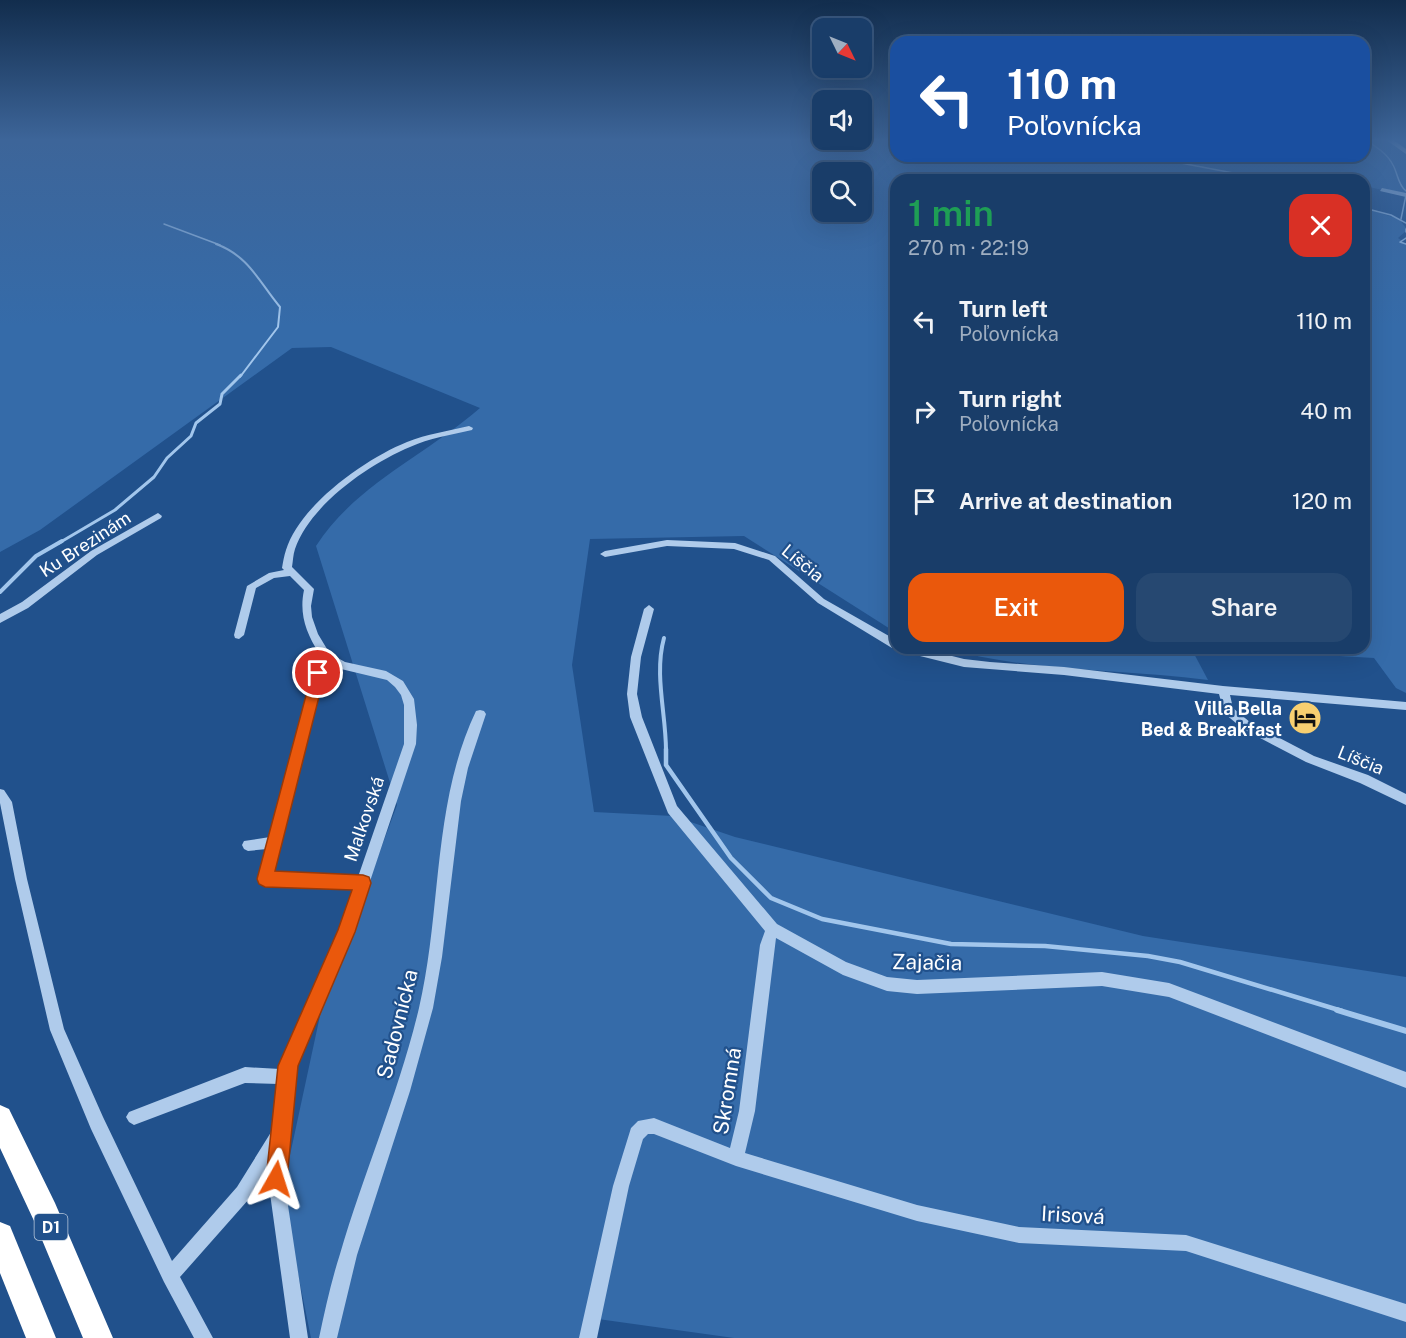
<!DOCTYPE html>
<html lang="en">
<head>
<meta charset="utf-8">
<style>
	body { margin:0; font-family:"Public Sans",sans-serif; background:#264871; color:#f1f3f6; height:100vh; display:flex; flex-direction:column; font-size:22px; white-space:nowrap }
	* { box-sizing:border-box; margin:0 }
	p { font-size:20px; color:#9faec0 }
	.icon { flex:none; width:33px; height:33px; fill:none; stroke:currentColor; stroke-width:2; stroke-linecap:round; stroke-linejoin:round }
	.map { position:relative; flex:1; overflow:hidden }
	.details { position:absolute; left:890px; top:174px; width:480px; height:480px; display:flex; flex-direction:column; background:#193d69; border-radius:18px; box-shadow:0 6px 24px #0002,0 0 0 2px #37567d }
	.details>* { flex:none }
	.banner { position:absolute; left:890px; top:36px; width:480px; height:126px; border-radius:18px; box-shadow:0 6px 24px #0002,0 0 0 2px #37567d; background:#1a4fa0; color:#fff; overflow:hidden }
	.needle { width:39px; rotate:133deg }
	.tools { position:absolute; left:812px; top:18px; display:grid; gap:12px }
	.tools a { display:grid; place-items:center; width:60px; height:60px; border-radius:12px; background:#193d69; box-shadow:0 6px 24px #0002,0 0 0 2px #37567d; font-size:30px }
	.pin { position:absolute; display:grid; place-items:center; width:51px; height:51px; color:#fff; margin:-26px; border:3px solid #fff; border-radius:50%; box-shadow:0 2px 6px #0007 }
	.me { position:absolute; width:66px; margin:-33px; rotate:6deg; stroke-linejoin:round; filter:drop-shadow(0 0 4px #0008) }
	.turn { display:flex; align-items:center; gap:21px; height:126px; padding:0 18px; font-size:27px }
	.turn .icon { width:78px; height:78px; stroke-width:2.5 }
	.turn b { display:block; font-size:42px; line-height:51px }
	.round { display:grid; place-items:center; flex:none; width:63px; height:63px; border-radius:18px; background:#264871 }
	.headline { display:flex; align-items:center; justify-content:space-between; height:102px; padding:0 18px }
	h1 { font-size:36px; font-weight:600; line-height:45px; color:#1e9e55 }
	.primary-button { display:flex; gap:12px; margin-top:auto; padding:12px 18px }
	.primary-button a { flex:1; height:69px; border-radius:18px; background:#ea580c; color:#fff; font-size:24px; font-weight:600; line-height:69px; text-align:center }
	.primary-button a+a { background:#264871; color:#f1f3f6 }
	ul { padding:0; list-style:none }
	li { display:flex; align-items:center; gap:18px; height:90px; padding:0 18px }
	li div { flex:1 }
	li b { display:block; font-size:22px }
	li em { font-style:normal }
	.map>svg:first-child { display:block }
	.green { fill:#356ba9; fill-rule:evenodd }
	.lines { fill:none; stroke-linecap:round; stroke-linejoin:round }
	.stream-far5 { stroke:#a2c6ec; stroke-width:1.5 }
	.stream-far4 { stroke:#a2c6ec; stroke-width:2 }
	.stream-far3 { stroke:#a2c6ec; stroke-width:3 }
	.stream-far2 { stroke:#a2c6ec; stroke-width:4 }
	.stream-far1 { stroke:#a2c6ec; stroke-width:4.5 }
	.stream { stroke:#a2c6ec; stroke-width:6 }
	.minor { fill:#afcbeb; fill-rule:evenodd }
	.major { fill:#f3f8fe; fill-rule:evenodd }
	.highway { fill:#fff; fill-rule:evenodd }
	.route { fill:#ea580c; stroke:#983908; stroke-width:1.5 }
	.labels { text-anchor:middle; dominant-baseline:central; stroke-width:4.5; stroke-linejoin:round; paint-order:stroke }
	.shield { fill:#21518c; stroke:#bccbdc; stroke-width:1.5 }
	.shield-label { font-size:16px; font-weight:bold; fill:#fff }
	.street-label { font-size:18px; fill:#fff; stroke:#21518c }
	.poi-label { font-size:18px; font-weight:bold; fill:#fff; stroke:#21518c; text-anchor:end }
	.near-street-label { font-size:21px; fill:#fff; stroke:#21518c }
</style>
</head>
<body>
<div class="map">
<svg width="1406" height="1338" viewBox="0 0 1406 1338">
	<rect width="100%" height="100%" fill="#21518c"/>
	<g class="green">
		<path d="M 0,139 L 895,139 L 896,156 L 1364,156 L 1364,139 L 1406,139 L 1406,195 L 1364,186 L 1364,180 L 896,180 L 895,632 L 744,536 L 590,539 L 572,665 L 594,812 L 673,816 L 735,837 L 1143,936 L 1406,977 L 1406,1338 L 734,1338 L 598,1319 L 593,1338 L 311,1338 L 295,1259 L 284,1183 L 321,1011 L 397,805 L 316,546 C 355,485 426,455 480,408 L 331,347 L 292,348 L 40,530 L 0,552 ZM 822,172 L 861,172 L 861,212 L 822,212 Z"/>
		<path d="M 1364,208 L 1399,219 L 1406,228 L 1406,231 L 1398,238 L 1406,244 L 1406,693 L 1396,688 L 1374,658 L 1201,648 L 1364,648 Z"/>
		<path d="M 944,648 L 1191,648 L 1208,680 C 1120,669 1029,672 944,648 Z"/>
	</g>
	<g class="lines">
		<g class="stream-far5">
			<path d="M 1364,139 C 1375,146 1387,153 1393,165 C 1398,174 1398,185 1406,191"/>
			<path d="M 1144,156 L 1270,180"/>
			<path d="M 1364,208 L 1391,215 L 1406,223"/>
			<path d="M 1401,219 L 1406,195"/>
			<path d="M 164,224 L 220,245"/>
			<path d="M 1406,229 L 1406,232"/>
			<path d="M 1406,238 L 1400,242 L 1406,244"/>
		</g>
		<path class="stream-far4" d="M 216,244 C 249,256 259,282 280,307 L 278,327 L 240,377"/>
		<path class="stream-far3" d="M 59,543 L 115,510 L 154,477 L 167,458 L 191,436 L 196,423 L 220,404 L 222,394 L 241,375"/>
		<g class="stream-far2">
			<path d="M 0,592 L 36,556 L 62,541"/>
			<path d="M 664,638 C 654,674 666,714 666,750"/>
		</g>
		<path class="stream-far1" d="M 666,749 L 666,765 L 731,858 L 771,898 L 822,919 L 951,944 L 1045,946 L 1148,956 L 1180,962 L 1342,1011"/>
		<path class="stream" d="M 1337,1010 L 1406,1031"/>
		<g class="minor">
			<path d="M 1382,188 L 1406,193 L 1406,197 L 1380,191 Z"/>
			<path d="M 469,426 L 473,428 L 472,430 C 451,435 429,438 410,447 C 369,464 310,505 295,549 C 293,555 293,561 292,567 L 314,589 L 311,606 L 312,617 L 318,634 L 327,649 L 336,657 L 345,662 L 386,671 L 403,681 L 414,699 L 417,725 L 416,744 L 353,932 L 295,1066 L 284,1179 L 308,1338 L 290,1338 L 268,1179 L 269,1165 L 249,1199 L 180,1277 L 213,1338 L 194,1338 L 164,1282 L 91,1129 L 50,1030 L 15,879 L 0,803 L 0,789 L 4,790 L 12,802 L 27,879 L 64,1029 L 103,1117 L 172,1261 L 237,1187 L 273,1129 L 279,1084 L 245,1083 L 134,1125 L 129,1122 L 126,1117 L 129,1112 L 245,1067 L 280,1069 L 340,931 L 354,889 L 265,885 L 260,883 L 259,879 L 267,849 L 248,851 L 244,849 L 242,845 L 244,841 L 270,837 L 319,653 C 306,633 299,614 304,590 L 290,576 L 274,578 L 256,588 L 244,635 L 239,639 L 235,638 L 234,635 L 247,586 L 269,573 L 284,570 L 282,568 C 283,562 284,556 286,550 C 300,505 365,459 407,442 C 427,434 448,431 469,426 ZM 327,662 L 341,669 L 387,680 L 395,687 L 401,695 L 404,705 L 404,744 L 358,877 L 273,873 Z"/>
			<path d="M 158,513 L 162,516 L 161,518 L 97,555 L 28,608 L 0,623 L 0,614 L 22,602 L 91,551 Z"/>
			<path d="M 667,540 L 735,543 L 775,556 L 824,599 L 896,640 L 896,648 L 899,648 L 892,648 L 818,603 L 769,560 L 734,549 L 667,546 L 605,557 L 600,554 L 605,551 Z"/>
			<path d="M 649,605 L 654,609 L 641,657 L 637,694 L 642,717 L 677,806 L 777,924 L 846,962 L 887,977 L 917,980 L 1102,972 L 1169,983 L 1406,1072 L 1406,1088 L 1169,997 L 1102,986 L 917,994 L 887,991 L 843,975 L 776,938 L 755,1111 L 745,1153 L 917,1205 L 1019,1227 L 1186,1235 L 1406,1304 L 1406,1322 L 1186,1251 L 1019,1243 L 917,1221 L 736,1166 L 654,1134 L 648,1134 L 643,1139 L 629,1186 L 597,1338 L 579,1338 L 613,1186 L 631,1128 L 638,1121 L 654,1118 L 730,1148 L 739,1111 L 760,945 L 765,931 L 668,813 L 630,717 L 627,694 L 631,657 L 644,609 Z"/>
			<path d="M 899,648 L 920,648 L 964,659 L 990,662 L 1064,667 L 1223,686 L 1406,702 L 1406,710 L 1230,695 L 1233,708 L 1251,723 L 1314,756 L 1368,775 L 1406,794 L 1406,805 L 1360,783 L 1306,762 L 1243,729 L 1224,713 L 1219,694 L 1064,675 L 964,667 L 904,652 Z"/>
			<path d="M 480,710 L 484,711 L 486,714 L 468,768 L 461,801 L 442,957 L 433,1008 L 410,1091 L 357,1255 L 337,1338 L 319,1338 C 325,1310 331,1282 340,1254 C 364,1172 399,1092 419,1008 C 442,911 432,803 476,711 Z"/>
		</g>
		<path class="major" d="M 1385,139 L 1392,139 L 1406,149 L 1406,154 Z"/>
		<g class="highway">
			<path d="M 0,1105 L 9,1109 L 55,1203 L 113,1338 L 83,1338 L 35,1223 L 0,1148 Z"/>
			<path d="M 0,1222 L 10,1226 L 56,1338 L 26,1338 L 0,1273 Z"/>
		</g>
	</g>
	<linearGradient id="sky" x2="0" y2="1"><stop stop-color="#122d4d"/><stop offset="0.43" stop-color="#3d6599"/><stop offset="1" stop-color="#3d6599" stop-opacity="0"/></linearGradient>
	<rect width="1406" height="326" fill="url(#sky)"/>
	<path class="route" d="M 318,668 L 325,673 L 275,871 L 363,875 L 369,877 L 371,883 L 355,932 L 298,1066 L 287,1179 L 284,1186 L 276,1189 L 269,1186 L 266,1179 L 278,1066 L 338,930 L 352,890 L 265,887 L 259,884 L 257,879 L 312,673 Z"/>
	<defs>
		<g id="hotel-disc" transform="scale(1.725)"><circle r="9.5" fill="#f8cf70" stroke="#21518c"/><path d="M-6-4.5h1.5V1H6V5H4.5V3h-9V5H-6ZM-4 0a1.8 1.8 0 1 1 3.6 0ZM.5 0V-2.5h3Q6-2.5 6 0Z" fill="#111"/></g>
	</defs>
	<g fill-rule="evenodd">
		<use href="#hotel-disc" x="1305" y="718"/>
	</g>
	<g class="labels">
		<rect class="shield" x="34.5" y="1214" width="33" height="26" rx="4.5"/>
		<g class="shield-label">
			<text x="51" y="1227">D1</text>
		</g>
		<g class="street-label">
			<text transform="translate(85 544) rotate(-33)">Ku Brezinám</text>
			<text transform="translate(803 563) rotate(39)">Líščia</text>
			<text transform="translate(1361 760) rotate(22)">Líščia</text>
			<text transform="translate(364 819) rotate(-71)">Malkovská</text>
		</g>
		<g class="poi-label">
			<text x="1282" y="708">Villa Bella<tspan x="1282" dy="21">Bed &amp; Breakfast</tspan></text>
		</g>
		<g class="near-street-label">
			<text transform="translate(927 962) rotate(1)">Zajačia</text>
			<text transform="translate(397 1024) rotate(-76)">Sadovnícka</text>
			<text transform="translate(727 1091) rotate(-81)">Skromná</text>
			<text transform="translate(1073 1215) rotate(3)">Irisová</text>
		</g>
	</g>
</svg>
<div class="tools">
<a><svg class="needle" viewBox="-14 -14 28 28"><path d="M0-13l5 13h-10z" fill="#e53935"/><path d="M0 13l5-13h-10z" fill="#9faec0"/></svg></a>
<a><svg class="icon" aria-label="sound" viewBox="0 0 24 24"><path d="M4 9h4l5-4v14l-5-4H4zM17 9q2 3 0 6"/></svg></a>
<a><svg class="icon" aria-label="search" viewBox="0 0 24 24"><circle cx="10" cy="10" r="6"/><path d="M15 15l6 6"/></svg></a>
</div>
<div class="pin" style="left:318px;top:673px;background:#d93025"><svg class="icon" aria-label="arrive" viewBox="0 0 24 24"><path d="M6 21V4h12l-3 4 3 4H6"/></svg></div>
<svg class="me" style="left:276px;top:1179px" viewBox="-20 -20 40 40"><path d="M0-17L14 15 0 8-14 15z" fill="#ea580c" stroke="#fff" stroke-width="4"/></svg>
<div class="banner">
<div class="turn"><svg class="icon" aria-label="left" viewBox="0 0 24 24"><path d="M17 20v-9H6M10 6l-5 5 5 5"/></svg><div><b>110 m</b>Poľovnícka</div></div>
</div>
<section class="details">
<div class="headline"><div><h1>1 min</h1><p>270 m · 22:19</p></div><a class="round" style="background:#d93025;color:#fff"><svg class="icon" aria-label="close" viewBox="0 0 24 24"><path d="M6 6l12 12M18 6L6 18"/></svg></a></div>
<ul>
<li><svg class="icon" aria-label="left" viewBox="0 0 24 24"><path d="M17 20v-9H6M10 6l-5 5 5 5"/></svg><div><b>Turn left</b><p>Poľovnícka</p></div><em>110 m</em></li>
<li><svg class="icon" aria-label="right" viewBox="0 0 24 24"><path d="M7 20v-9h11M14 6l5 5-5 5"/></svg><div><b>Turn right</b><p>Poľovnícka</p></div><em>40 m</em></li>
<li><svg class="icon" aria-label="arrive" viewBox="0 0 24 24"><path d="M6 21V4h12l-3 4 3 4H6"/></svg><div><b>Arrive at destination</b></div><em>120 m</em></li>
</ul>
<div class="primary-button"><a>Exit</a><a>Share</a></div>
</section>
</div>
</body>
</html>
